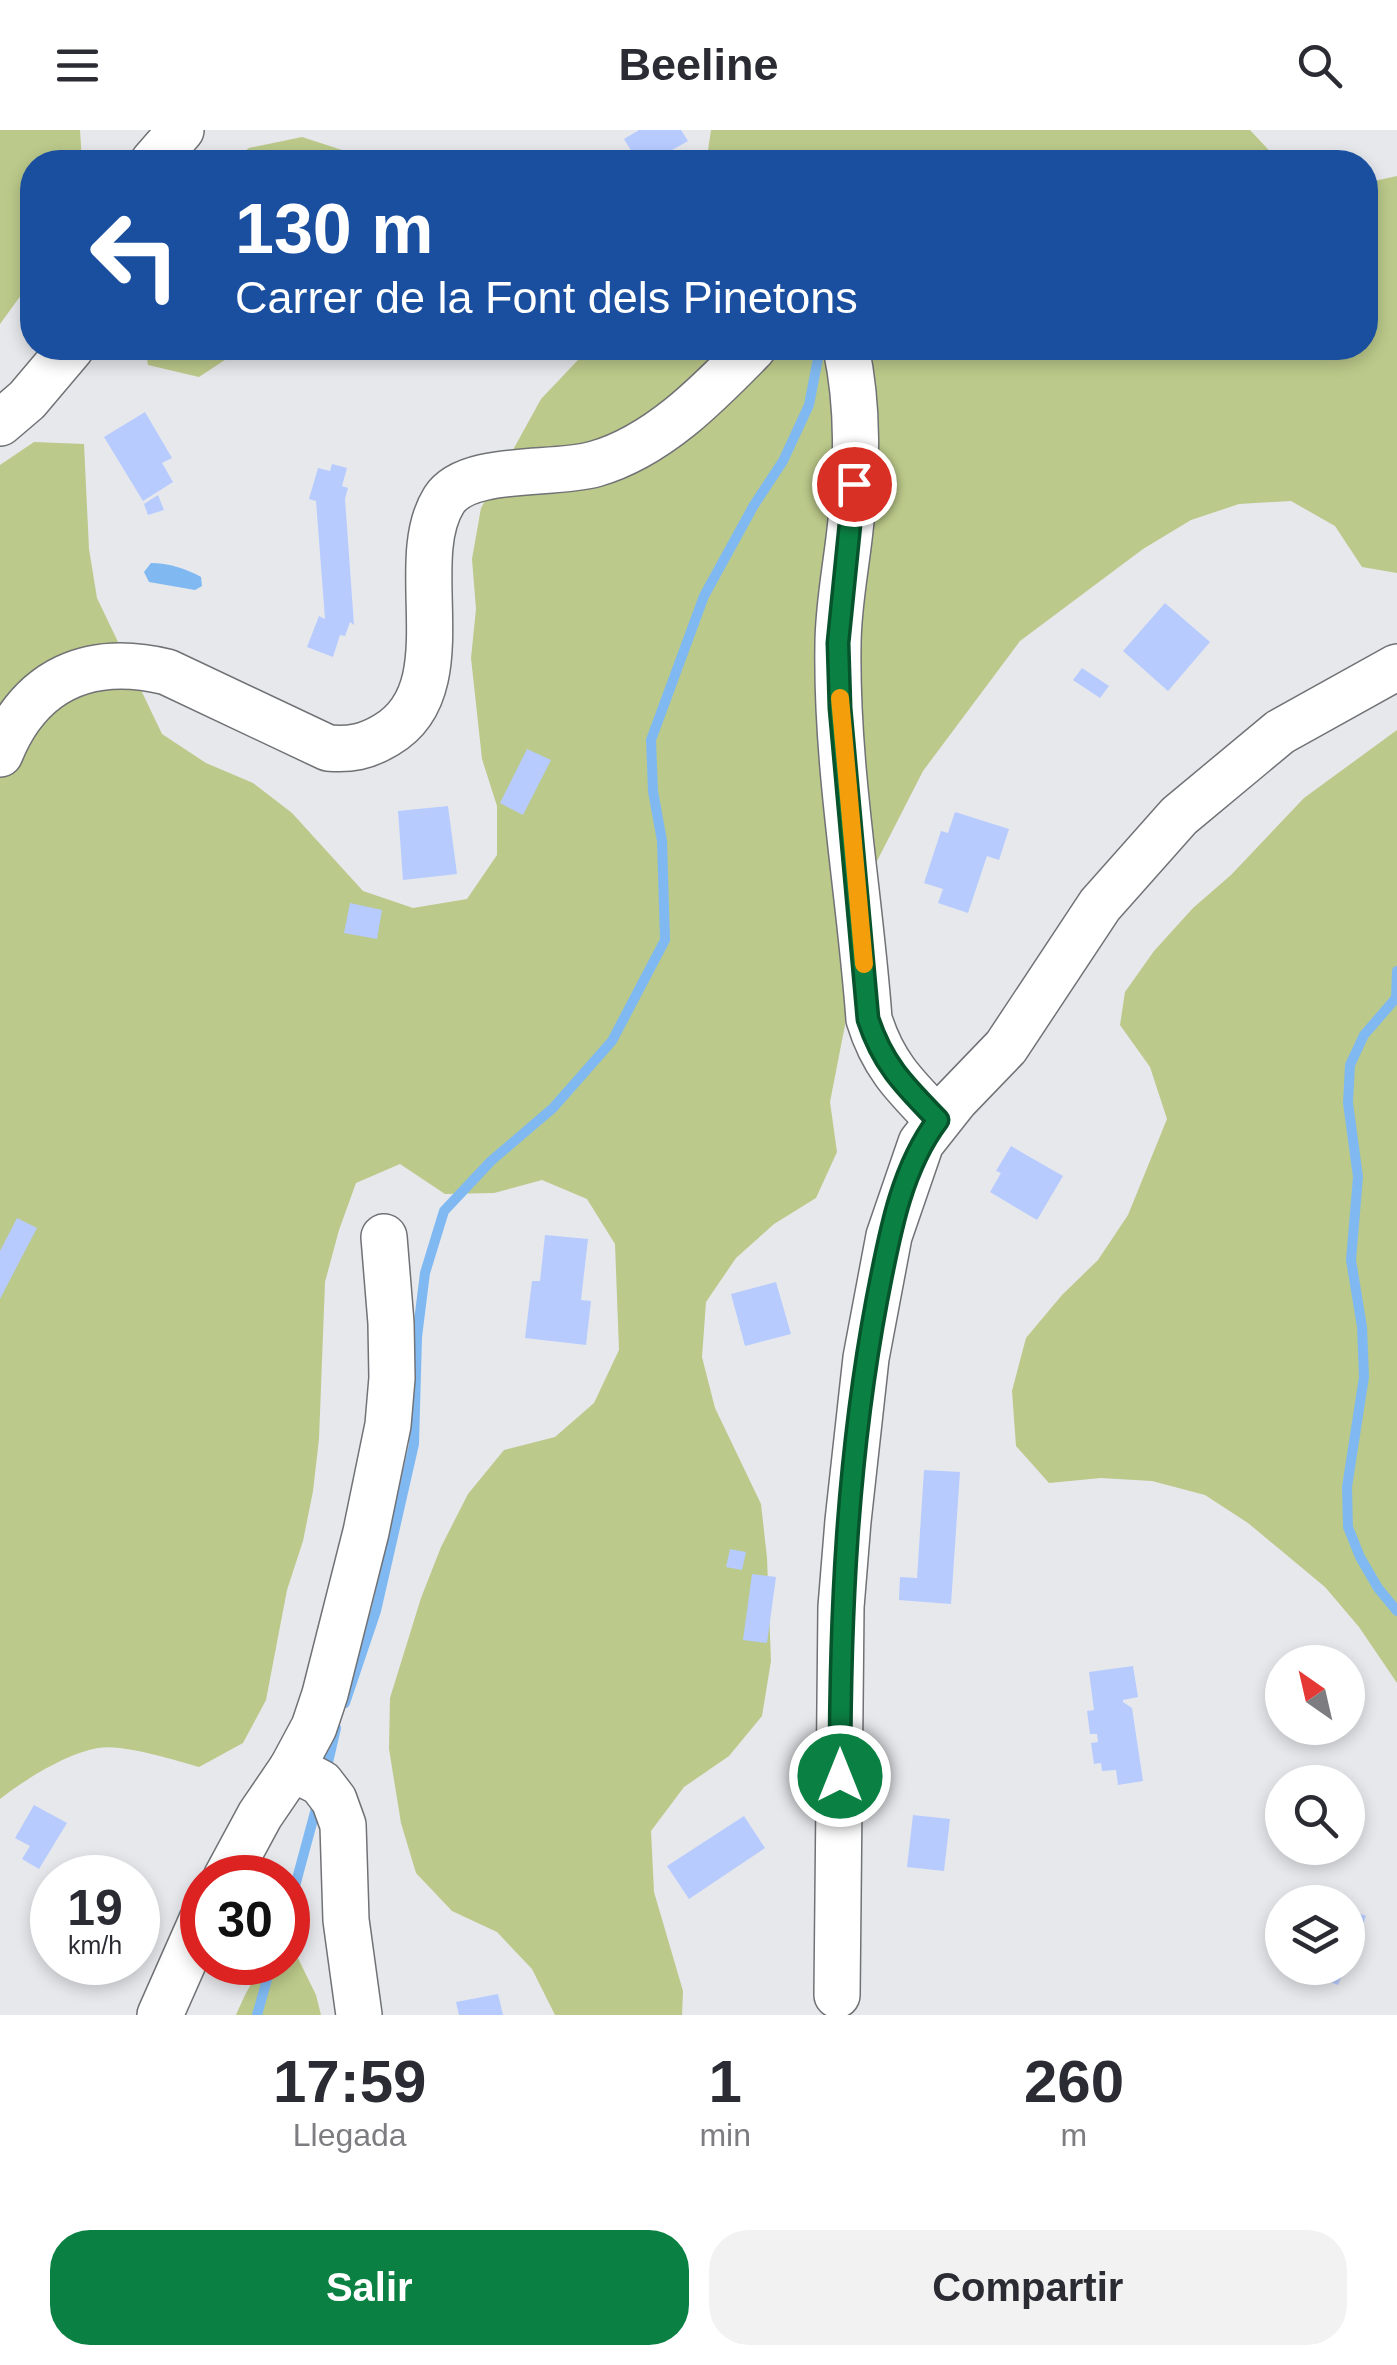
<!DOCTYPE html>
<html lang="es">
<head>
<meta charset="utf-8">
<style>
	body { margin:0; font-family:Arial,sans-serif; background:#f2f2f3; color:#2b2b33; height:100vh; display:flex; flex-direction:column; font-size:38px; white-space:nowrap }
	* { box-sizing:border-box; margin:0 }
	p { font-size:32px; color:#7c7c81 }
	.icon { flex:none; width:55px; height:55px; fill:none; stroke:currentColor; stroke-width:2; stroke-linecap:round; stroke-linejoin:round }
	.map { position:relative; height:1885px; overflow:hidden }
	.side { display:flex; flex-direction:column; background:#fff; flex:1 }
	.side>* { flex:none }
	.banner { position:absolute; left:20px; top:20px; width:1358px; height:210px; border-radius:40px; box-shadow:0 5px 15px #0003; background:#1a4fa0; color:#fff; overflow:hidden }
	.needle { width:65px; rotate:326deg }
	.buttons { position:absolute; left:1265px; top:1515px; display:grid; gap:20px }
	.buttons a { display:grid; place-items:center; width:100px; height:100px; border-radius:50%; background:#fff; box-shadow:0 5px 15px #0003; font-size:50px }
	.speed { position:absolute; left:30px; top:1725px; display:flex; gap:20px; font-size:50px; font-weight:700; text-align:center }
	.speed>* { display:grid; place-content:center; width:130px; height:130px; border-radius:50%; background:#fff; box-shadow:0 5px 15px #0003; line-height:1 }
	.speed small { font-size:25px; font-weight:400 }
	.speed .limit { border:15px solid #d22; background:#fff; color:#111 }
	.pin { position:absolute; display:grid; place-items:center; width:85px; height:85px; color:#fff; margin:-42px; border:5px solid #fff; border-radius:50%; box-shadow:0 2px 10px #0007 }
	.me { position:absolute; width:110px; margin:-55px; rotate:0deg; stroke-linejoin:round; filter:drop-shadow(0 0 8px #0008) }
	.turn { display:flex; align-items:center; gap:35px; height:210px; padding:0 50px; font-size:45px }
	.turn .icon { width:130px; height:130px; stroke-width:2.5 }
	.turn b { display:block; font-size:70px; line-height:85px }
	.eta { display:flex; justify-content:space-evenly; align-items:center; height:170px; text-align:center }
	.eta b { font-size:60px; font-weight:600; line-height:70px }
	.action { display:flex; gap:20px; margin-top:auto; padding:20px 50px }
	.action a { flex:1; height:115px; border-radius:40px; background:#0b8043; color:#fff; font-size:40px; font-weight:600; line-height:115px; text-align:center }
	.action a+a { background:#f2f2f3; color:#2b2b33 }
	header { display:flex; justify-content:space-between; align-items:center; height:130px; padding:0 50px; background:#fff; font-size:45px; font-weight:600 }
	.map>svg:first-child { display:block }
	.green { fill:#bbc98a }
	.water { fill:#80b9f1 }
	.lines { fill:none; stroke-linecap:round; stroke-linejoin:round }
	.stream { stroke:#80b9f1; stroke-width:10 }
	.building { fill:#b7cbfe }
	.minor-casing { stroke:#707276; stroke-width:48 }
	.minor { stroke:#fff; stroke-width:45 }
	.route-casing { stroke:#07532c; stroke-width:25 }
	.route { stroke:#0b8043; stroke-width:18 }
	.slow { stroke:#f59e0b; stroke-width:18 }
</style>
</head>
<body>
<header><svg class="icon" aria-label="menu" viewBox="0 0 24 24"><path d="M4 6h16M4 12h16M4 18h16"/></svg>Beeline<svg class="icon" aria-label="search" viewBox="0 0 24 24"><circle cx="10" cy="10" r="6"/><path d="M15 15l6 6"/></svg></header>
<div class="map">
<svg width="1397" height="1885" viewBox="0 0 1397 1885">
	<rect width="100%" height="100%" fill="#e6e8ec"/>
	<g class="green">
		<path d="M 0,0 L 80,0 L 82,32 L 32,32 L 32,150 L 0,194 Z"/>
		<path d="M 711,0 L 1250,0 L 1280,32 L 699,32 L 707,27 Z"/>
		<path d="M 302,7 L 379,32 L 228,32 L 249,18 Z"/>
		<path d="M 1397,46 L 1397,443 L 1362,437 L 1335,396 L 1291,371 L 1239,374 L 1191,390 L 1143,419 L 1020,511 L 923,641 L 877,731 L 830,972 L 837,1022 L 816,1068 L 774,1094 L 736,1128 L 706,1172 L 702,1227 L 715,1278 L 761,1374 L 767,1428 L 771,1531 L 762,1586 L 729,1626 L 684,1657 L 651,1701 L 654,1762 L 683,1861 L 682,1885 L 555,1885 L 532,1839 L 497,1802 L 452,1781 L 416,1743 L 401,1693 L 389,1619 L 390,1568 L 421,1468 L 441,1417 L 468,1364 L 504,1320 L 555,1307 L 594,1273 L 619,1220 L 615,1114 L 587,1069 L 542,1050 L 494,1063 L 445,1064 L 400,1034 L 356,1053 L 339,1100 L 325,1152 L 319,1309 L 313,1361 L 303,1411 L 287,1460 L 266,1570 L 243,1613 L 199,1637 C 174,1630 123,1614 98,1618 C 67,1623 24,1650 0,1669 L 0,335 L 34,312 L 84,314 L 89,419 L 97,468 L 162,604 L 206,633 L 253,653 L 292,683 L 363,761 L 413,778 L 467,769 L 497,725 L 497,676 L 482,629 L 471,528 L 476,479 L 472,429 L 481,378 L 541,269 L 578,230 L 581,218 L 1365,218 L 1365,53 Z"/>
		<path d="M 145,218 L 243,218 L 199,247 L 148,235 Z"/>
		<path d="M 1397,600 L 1397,1553 L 1359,1497 L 1325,1457 L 1248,1393 L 1205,1365 L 1152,1351 L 1101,1348 L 1049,1353 L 1016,1316 L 1012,1261 L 1026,1208 L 1062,1165 L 1098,1130 L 1128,1085 L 1167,989 L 1150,937 L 1120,895 L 1125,862 L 1154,821 L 1193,778 L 1231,745 L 1304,668 Z"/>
		<path d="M 294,1820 L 316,1865 L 321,1885 L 236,1885 C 247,1861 257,1832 288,1832 L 288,1825 Z"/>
	</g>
	<path class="water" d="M 151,433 C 168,433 187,439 201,447 L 202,456 L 195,460 L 149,452 L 144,442 Z"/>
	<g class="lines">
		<g class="stream">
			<path d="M 1397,841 L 1396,868 L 1364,905 L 1350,935 L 1348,973 L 1358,1047 L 1351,1130 L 1362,1197 L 1364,1247 L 1347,1357 L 1348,1397 L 1360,1427 L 1378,1458 L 1397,1481"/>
			<path d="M 345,1573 L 376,1481 L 414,1314 L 417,1207 L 425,1143 L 444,1081 L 491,1031 L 553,978 L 612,911 L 665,810 L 662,711 L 653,661 L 651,610 L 704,466 L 754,375 L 783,331 L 809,275 L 820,218"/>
			<path d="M 325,1645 L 336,1598"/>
			<path d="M 288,1782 L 318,1671"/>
			<path d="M 257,1885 L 272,1832"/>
		</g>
	</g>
	<g class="building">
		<path d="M 639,0 L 681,0 L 688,11 L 651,32 L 638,32 L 624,9 Z"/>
		<path d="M 145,282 L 172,328 L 162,333 L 173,352 L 143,371 L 104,307 Z"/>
		<path d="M 332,334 L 347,338 L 342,356 L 348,358 L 345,369 L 354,495 L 350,492 L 345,506 L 340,505 L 333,527 L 307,517 L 319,486 L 325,489 L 316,371 L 309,369 L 318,338 L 330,341 Z"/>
		<path d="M 158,365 L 164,380 L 148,385 L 144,374 Z"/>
		<path d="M 1165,473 L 1210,512 L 1168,561 L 1123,521 Z"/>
		<path d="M 1082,538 L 1109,556 L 1100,568 L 1073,550 Z"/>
		<path d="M 527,619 L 551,630 L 523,685 L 500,673 Z"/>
		<path d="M 448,676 L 457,744 L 403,750 L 398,681 Z"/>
		<path d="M 955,682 L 1009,699 L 999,730 L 987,726 L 968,783 L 938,773 L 943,759 L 924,753 L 941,701 L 948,703 Z"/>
		<path d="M 350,773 L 382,780 L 377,809 L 344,803 Z"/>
		<path d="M 1011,1016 L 1063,1046 L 1037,1090 L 990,1062 L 1001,1043 L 996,1041 Z"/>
		<path d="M 17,1088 L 37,1098 L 0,1169 L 0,1121 Z"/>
		<path d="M 545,1105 L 588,1109 L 581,1170 L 591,1171 L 586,1215 L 525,1208 L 532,1151 L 540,1151 Z"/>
		<path d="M 776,1152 L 791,1204 L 745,1216 L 731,1164 Z"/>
		<path d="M 924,1340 L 960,1342 L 951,1474 L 899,1470 L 900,1447 L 917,1448 Z"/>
		<path d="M 730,1419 L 746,1422 L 742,1440 L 726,1437 Z"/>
		<path d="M 752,1444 L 776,1447 L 767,1513 L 743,1510 Z"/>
		<path d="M 1133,1536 L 1138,1567 L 1123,1570 L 1123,1572 L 1132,1578 L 1143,1651 L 1118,1655 L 1116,1640 L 1102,1641 L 1101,1633 L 1094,1634 L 1091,1613 L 1098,1612 L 1097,1604 L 1090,1604 L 1087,1581 L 1094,1580 L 1089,1542 Z"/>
		<path d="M 34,1675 L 67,1693 L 39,1739 L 22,1729 L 30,1716 L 15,1708 Z"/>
		<path d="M 913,1685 L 950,1689 L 944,1741 L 907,1737 Z"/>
		<path d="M 744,1686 L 765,1718 L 689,1769 L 667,1736 Z"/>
		<path d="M 1348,1779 L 1366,1786 L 1348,1832 Z"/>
		<path d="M 1296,1838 L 1345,1838 L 1338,1855 Z"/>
		<path d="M 498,1864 L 503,1885 L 459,1885 L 456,1872 Z"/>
	</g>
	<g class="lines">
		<g class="minor-casing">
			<g id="minor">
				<path d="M 153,32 L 181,0"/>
				<path d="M 846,218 C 859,278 857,339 850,400 C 846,438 838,476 838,515 C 836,639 860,765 869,889 C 883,935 905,956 938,990"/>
				<path d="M 0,293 L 27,270 L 71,218"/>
				<path d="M 0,624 C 30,549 89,523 167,542 L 328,618 C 350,620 366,617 386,605 C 465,559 404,433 444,370 C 467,334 553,346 595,334 C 658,316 709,263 753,218"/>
				<path d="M 292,1638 L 314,1597 L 325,1564 L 366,1402 L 388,1295 L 392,1248 L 391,1193 L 384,1107"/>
				<path d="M 226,1748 L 260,1685 L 292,1638 L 321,1653 L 334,1670 L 343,1695 L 346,1790 L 359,1885"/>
				<path d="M 837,1865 L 841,1477 L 848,1391 L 866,1228 L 889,1106 L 921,1013 L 955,970 L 1006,917 L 1100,775 L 1179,686 L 1280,602 L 1397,537"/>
				<path d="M 160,1885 L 202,1790"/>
			</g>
		</g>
		<use href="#minor" class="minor"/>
	</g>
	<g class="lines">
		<g class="route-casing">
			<path id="route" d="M 840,1646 C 840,1484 847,1329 877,1169 C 889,1108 900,1040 938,990 C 905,956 883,935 868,889 L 840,578 L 838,513 L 854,354"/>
		</g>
		<use href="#route" class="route"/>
		<path class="slow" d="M 840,568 L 864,834"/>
	</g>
</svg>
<div class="buttons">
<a><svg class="needle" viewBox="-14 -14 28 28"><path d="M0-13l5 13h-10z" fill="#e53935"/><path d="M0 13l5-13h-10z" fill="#7c7c81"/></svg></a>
<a><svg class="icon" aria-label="search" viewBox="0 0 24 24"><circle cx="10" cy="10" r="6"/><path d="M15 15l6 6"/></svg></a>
<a><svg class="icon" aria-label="layers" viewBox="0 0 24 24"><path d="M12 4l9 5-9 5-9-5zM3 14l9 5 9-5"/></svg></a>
</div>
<div class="speed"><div>19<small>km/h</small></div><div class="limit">30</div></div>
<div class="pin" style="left:854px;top:354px;background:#d93025"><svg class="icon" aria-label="arrive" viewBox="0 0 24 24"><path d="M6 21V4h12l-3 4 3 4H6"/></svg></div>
<svg class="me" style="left:840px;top:1646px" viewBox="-20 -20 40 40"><circle r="17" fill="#0b8043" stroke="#fff" stroke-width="3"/><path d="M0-11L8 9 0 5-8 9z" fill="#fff"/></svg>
<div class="banner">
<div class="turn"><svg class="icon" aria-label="left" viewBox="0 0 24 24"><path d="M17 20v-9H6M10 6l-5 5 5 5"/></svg><div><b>130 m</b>Carrer de la Font dels Pinetons</div></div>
</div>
</div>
<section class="side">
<div class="eta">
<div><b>17:59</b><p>Llegada</p></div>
<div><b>1</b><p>min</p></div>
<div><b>260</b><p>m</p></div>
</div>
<div class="action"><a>Salir</a><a>Compartir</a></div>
</section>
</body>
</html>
